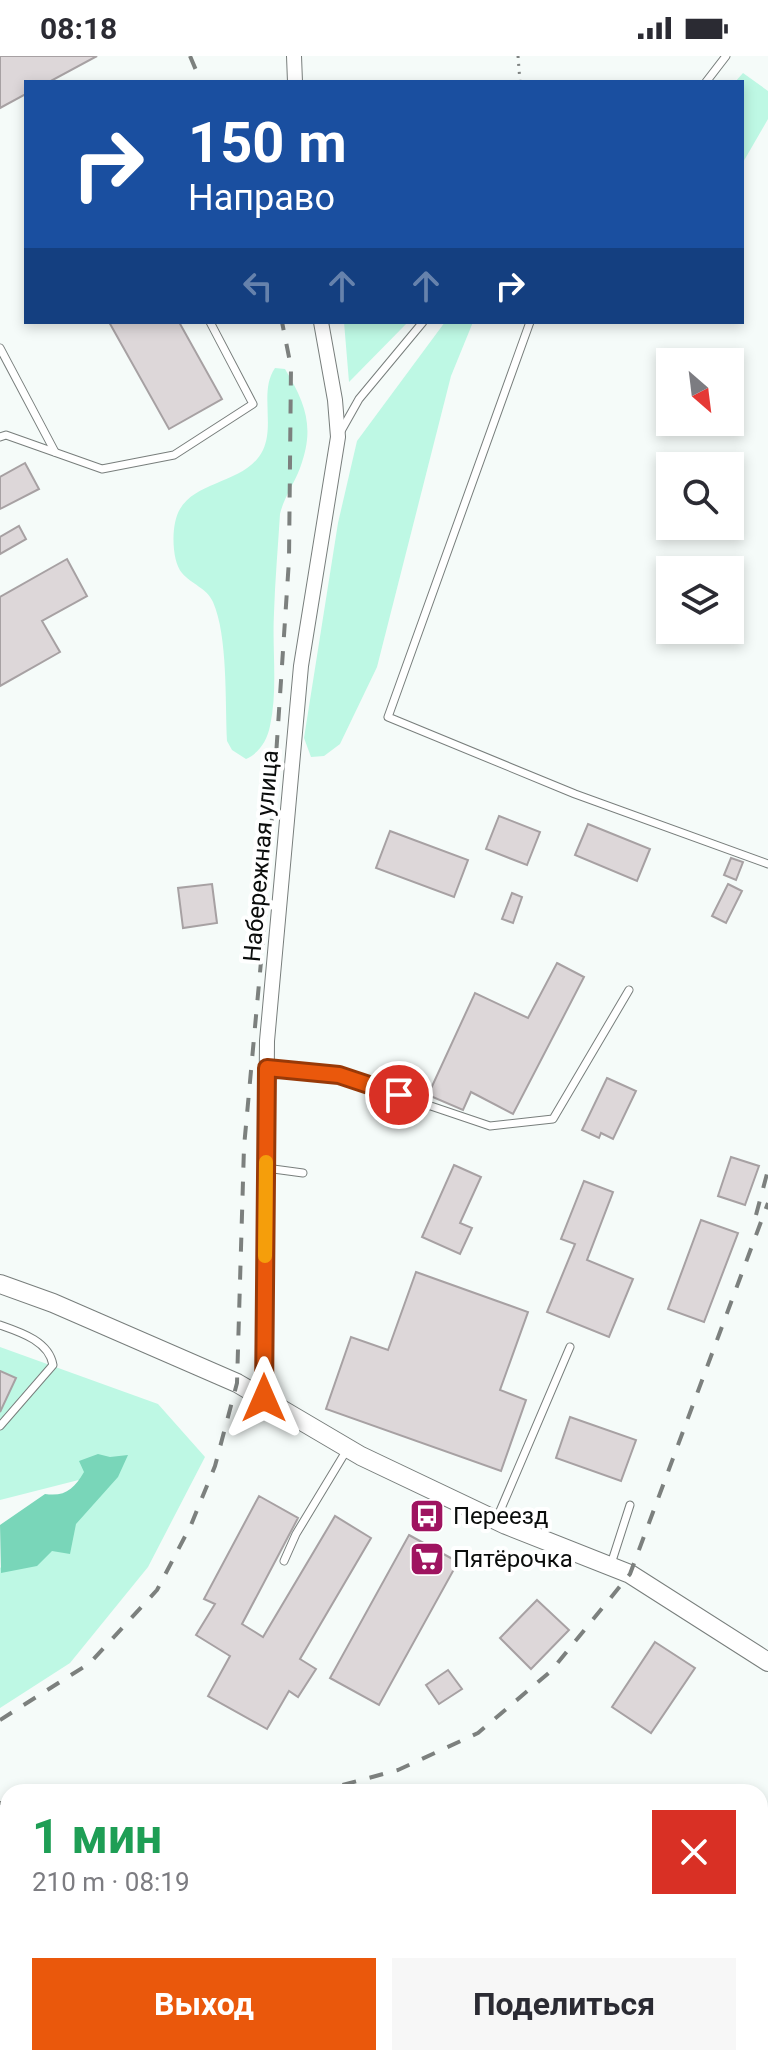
<!DOCTYPE html>
<html lang="ru">
<head>
<meta charset="utf-8">
<style>
	body { margin:0; font-family:Roboto,sans-serif; background:#f7f7f7; color:#2b2b33; height:100vh; display:flex; flex-direction:column; font-size:30px; white-space:nowrap }
	* { box-sizing:border-box; margin:0 }
	p { font-size:26px; color:#7c7c81 }
	.icon { flex:none; width:44px; height:44px; fill:none; stroke:currentColor; stroke-width:2; stroke-linecap:round; stroke-linejoin:round }
	.map { position:relative; flex:1; overflow:hidden }
	.drawer { position:absolute; left:0px; top:1728px; width:768px; height:282px; display:flex; flex-direction:column; background:#fff; border-radius:24px 24px 0 0; box-shadow:0 4px 12px #0003 }
	.drawer>* { flex:none }
	.top-card { position:absolute; left:24px; top:24px; width:720px; height:244px; border-radius:0px; box-shadow:0 4px 12px #0003; background:#1a4fa0; color:#fff; overflow:hidden }
	.needle { width:52px; rotate:152deg }
	.controls { position:absolute; left:656px; top:292px; display:grid; gap:16px }
	.controls a { display:grid; place-items:center; width:88px; height:88px; border-radius:0px; background:#fff; box-shadow:0 4px 12px #0003; font-size:40px }
	.pin { position:absolute; display:grid; place-items:center; width:68px; height:68px; color:#fff; margin:-34px; border:4px solid #fff; border-radius:50%; box-shadow:0 2px 8px #0007 }
	.me { position:absolute; width:88px; margin:-44px; rotate:0deg; stroke-linejoin:round; filter:drop-shadow(0 0 6px #0008) }
	.turn { display:flex; align-items:center; gap:28px; height:168px; padding:0 32px; font-size:36px }
	.turn .icon { width:104px; height:104px; stroke-width:2.5 }
	.turn b { display:block; font-size:56px; line-height:68px }
	.lanes { display:flex; align-items:center; height:76px; padding:0 32px; background:#0003; justify-content:center; gap:40px; direction:ltr }
	.lanes .off { opacity:.35 }
	.round { display:grid; place-items:center; flex:none; width:84px; height:84px; border-radius:0px; background:#f7f7f7 }
	.summary { display:flex; align-items:center; justify-content:space-between; height:136px; padding:0 32px }
	h1 { font-size:48px; font-weight:700; line-height:60px; color:#1e9e55 }
	.action { display:flex; gap:16px; margin-top:auto; padding:16px 32px }
	.action a { flex:1; height:92px; border-radius:0px; background:#ea580c; color:#fff; font-size:32px; font-weight:700; line-height:92px; text-align:center }
	.action a+a { background:#f7f7f7; color:#2b2b33 }
	.status { display:flex; justify-content:space-between; align-items:center; height:56px; padding:0 40px; background:#fff; direction:ltr }
	.status svg { height:22px; fill:currentColor }
	.map>svg:first-child { display:block }
	.green { fill:#bef8e4 }
	.water { fill:#79d6b9 }
	.building { fill:#ddd7d9; stroke:#a7a1a3; stroke-width:2 }
	.lines { fill:none; stroke-linecap:round; stroke-linejoin:round }
	.lane-casing { stroke:#787e7c; stroke-width:9 }
	.street-casing { stroke:#787e7c; stroke-width:16 }
	.secondary-casing { stroke:#787e7c; stroke-width:20 }
	.path { stroke:#7f8382; stroke-width:3; stroke-dasharray:2 6; stroke-linecap:butt }
	.lane { stroke:#fff; stroke-width:7 }
	.street { stroke:#fff; stroke-width:14 }
	.secondary { stroke:#fff; stroke-width:18 }
	.rail { stroke:#7c807e; stroke-width:4; stroke-dasharray:14 14; stroke-linecap:butt }
	.route-casing { stroke:#983908; stroke-width:20 }
	.route { stroke:#ea580c; stroke-width:14 }
	.slow { stroke:#f59e0b; stroke-width:14 }
	.labels { text-anchor:middle; dominant-baseline:central; stroke-width:8; stroke-linejoin:round; paint-order:stroke }
	.street-label { font-size:24px; fill:#0b0d0c; stroke:#fff }
	.poi-label { font-size:24px; fill:#0b0d0c; stroke:#fff; text-anchor:start }
</style>
</head>
<body>
<div class="status"><b>08:18</b><svg viewBox="0 0 49 12"><path d="M0 12V9h3v3zM5 12V6h3v6zM10 12V3h3v9zM15 12V0h3v12zM26 1h20v11H26zM47 4h2v5h-2z"/></svg></div>
<div class="map">
<svg width="768" height="2009" viewBox="0 0 768 2009">
	<rect width="100%" height="100%" fill="#f5fbf9"/>
	<g class="green">
		<path d="M 743,17 L 768,35 L 768,63 L 742,108 L 742,26 L 735,26 Z"/>
		<path d="M 344,266 L 408,266 L 349,326 Z"/>
		<path d="M 445,266 L 473,266 L 451,320 L 377,611 L 340,688 L 324,700 L 311,701 L 304,682 L 338,467 L 357,385 Z"/>
		<path d="M 275,312 L 285,313 C 306,348 315,372 300,412 C 294,428 284,441 280,458 C 278,491 275,524 274,557 C 272,594 278,633 270,670 C 267,685 259,697 246,703 L 232,694 L 227,685 C 225,646 228,580 213,546 C 207,532 191,528 182,517 C 171,504 171,467 180,453 C 197,424 247,427 263,394 C 275,368 259,335 275,312 Z"/>
		<path d="M 0,1291 L 158,1348 L 205,1401 L 148,1511 L 70,1607 L 0,1652 L 0,1512 L 114,1415 L 0,1444 Z"/>
	</g>
	<path class="water" d="M 98,1398 L 110,1401 L 128,1399 L 118,1421 L 76,1468 L 70,1498 L 52,1495 L 37,1510 L 1,1517 L 0,1469 L 45,1438 C 65,1441 74,1433 84,1416 L 79,1405 Z"/>
	<g class="building">
		<path d="M 0,0 L 97,0 L 49,26 L 26,26 L 26,38 L 0,52 Z"/>
		<path d="M 109,266 L 179,266 L 222,343 L 169,373 Z"/>
		<path d="M 25,407 L 39,433 L 0,453 L 0,421 Z"/>
		<path d="M 19,470 L 26,483 L 0,498 L 0,481 Z"/>
		<path d="M 67,503 L 87,540 L 42,565 L 60,596 L 0,630 L 0,541 Z"/>
		<path d="M 499,760 L 540,776 L 527,809 L 486,793 Z"/>
		<path d="M 588,768 L 650,793 L 637,825 L 575,799 Z"/>
		<path d="M 390,775 L 468,804 L 454,841 L 376,812 Z"/>
		<path d="M 731,802 L 743,806 L 736,824 L 724,819 Z"/>
		<path d="M 212,828 L 217,867 L 183,872 L 178,832 Z"/>
		<path d="M 728,828 L 742,835 L 726,867 L 712,860 Z"/>
		<path d="M 512,837 L 522,841 L 513,867 L 502,863 Z"/>
		<path d="M 557,907 L 584,921 L 513,1058 L 471,1036 L 463,1054 L 428,1039 L 475,937 L 528,962 Z"/>
		<path d="M 607,1022 L 636,1035 L 613,1083 L 601,1077 L 599,1082 L 582,1074 Z"/>
		<path d="M 731,1101 L 759,1110 L 745,1149 L 718,1140 Z"/>
		<path d="M 454,1109 L 481,1121 L 460,1167 L 472,1172 L 460,1198 L 422,1181 Z"/>
		<path d="M 584,1125 L 613,1136 L 587,1204 L 633,1223 L 609,1281 L 547,1256 L 575,1188 L 561,1183 Z"/>
		<path d="M 701,1164 L 738,1177 L 704,1266 L 668,1253 Z"/>
		<path d="M 416,1216 L 528,1256 L 500,1334 L 526,1344 L 501,1415 L 326,1353 L 351,1281 L 388,1294 Z"/>
		<path d="M 0,1315 L 16,1322 L 0,1356 Z"/>
		<path d="M 570,1361 L 636,1384 L 621,1425 L 556,1402 Z"/>
		<path d="M 259,1440 L 298,1462 L 242,1568 L 263,1581 L 335,1460 L 371,1482 L 300,1603 L 316,1613 L 298,1641 L 289,1635 L 267,1673 L 208,1640 L 230,1600 L 196,1579 L 215,1548 L 204,1543 Z"/>
		<path d="M 409,1479 L 458,1506 L 379,1649 L 330,1622 Z"/>
		<path d="M 537,1544 L 569,1574 L 531,1613 L 500,1582 Z"/>
		<path d="M 655,1586 L 695,1612 L 651,1677 L 612,1651 Z"/>
		<path d="M 448,1614 L 462,1633 L 439,1648 L 426,1629 Z"/>
	</g>
	<g class="lines">
		<g class="lane-casing">
			<g id="lane">
				<path d="M 706,26 L 726,0"/>
				<path d="M 530,266 L 388,661 L 575,738 L 768,808"/>
				<path d="M 0,292 L 55,396"/>
				<path d="M 341,375 L 359,343 L 423,266"/>
				<path d="M 0,381 L 6,379 L 102,413 L 174,399 L 253,348 L 210,266"/>
				<path d="M 267,1012 L 339,1019 L 490,1070 L 553,1063 L 629,934"/>
				<path d="M 266,1112 L 303,1117"/>
				<path d="M 0,1269 C 20,1276 49,1285 53,1309 L 0,1370"/>
				<path d="M 497,1462 L 570,1291"/>
				<path d="M 284,1505 L 296,1478 L 348,1392"/>
				<path d="M 611,1508 L 630,1449"/>
				<path d="M 0,1868 L 8,1868"/>
				<path d="M 760,1880 L 768,1880"/>
				<path d="M 510,2009 L 510,2002"/>
			</g>
		</g>
		<g class="street-casing">
			<g id="street">
				<path d="M 294,0 L 295,26"/>
				<path d="M 264,1342 L 267,985 L 301,610 L 338,381 L 335,344 L 321,266"/>
				<path d="M 73,2009 L 73,2002"/>
			</g>
		</g>
		<g class="secondary-casing">
			<path id="secondary" d="M 0,1228 L 53,1247 L 237,1327 L 361,1400 L 506,1469 L 630,1518 L 768,1606"/>
		</g>
		<path class="path" d="M 518,0 L 520,26"/>
		<use href="#lane" class="lane"/>
		<use href="#street" class="street"/>
		<use href="#secondary" class="secondary"/>
		<g class="rail">
			<path d="M 190,0 L 201,26"/>
			<path d="M 756,1159 L 768,1114"/>
			<path d="M 0,1664 L 90,1607 L 157,1534 L 191,1469 L 215,1410 L 237,1327 L 244,1091 L 266,851 L 289,504 L 291,311 L 282,266"/>
			<path d="M 287,1736 L 339,1730 L 398,1714 L 478,1677 L 551,1615 L 630,1518 L 768,1147"/>
			<path d="M 0,1747 L 8,1747"/>
			<path d="M 0,1760 L 8,1760"/>
			<path d="M 760,1789 L 768,1793"/>
			<path d="M 363,2002 L 367,2009"/>
		</g>
	</g>
	<g class="lines">
		<g class="route-casing">
			<path id="route" d="M 264,1342 L 267,1012 L 339,1019 L 399,1039"/>
		</g>
		<use href="#route" class="route"/>
		<path class="slow" d="M 265,1200 L 266,1106"/>
	</g>
	<defs>
		<g id="bus-square" transform="scale(1.8)"><rect x="-9" y="-9" width="18" height="18" rx="4" fill="#9f1460" stroke="#fff"/><path d="M-5-6H5V4H4V6H2V4H-2V6H-4V4H-5ZM-3.5-4V0h7V-4ZM-3.5 1.2v1.5H-2V1.2ZM2 1.2v1.5H3.5V1.2Z" fill="#fff"/></g>
		<g id="supermarket-square" transform="scale(1.8)"><rect x="-9" y="-9" width="18" height="18" rx="4" fill="#9f1460" stroke="#fff"/><path d="M-6-5.5h2.5l.6 2H6L4.5 2H-2.5L-4.4-4H-6ZM-1.5 3.2a1.3 1.3 0 1 0 .1 0ZM3 3.2a1.3 1.3 0 1 0 .1 0Z" fill="#fff"/></g>
	</defs>
	<g fill-rule="evenodd">
		<use href="#bus-square" x="427" y="1460"/>
		<use href="#supermarket-square" x="427" y="1503"/>
	</g>
	<g class="labels">
		<g class="street-label">
			<text transform="translate(261 800) rotate(-85)">Набережная улица</text>
		</g>
		<g class="poi-label">
			<text x="453" y="1460">Переезд</text>
			<text x="453" y="1503">Пятёрочка</text>
		</g>
	</g>
</svg>
<div class="controls">
<a><svg class="needle" viewBox="-14 -14 28 28"><path d="M0-13l5 13h-10z" fill="#e53935"/><path d="M0 13l5-13h-10z" fill="#7c7c81"/></svg></a>
<a><svg class="icon" aria-label="search" viewBox="0 0 24 24"><circle cx="10" cy="10" r="6"/><path d="M15 15l6 6"/></svg></a>
<a><svg class="icon" aria-label="layers" viewBox="0 0 24 24"><path d="M12 4l9 5-9 5-9-5zM3 14l9 5 9-5"/></svg></a>
</div>
<div class="pin" style="left:399px;top:1039px;background:#d93025"><svg class="icon" aria-label="arrive" viewBox="0 0 24 24"><path d="M6 21V4h12l-3 4 3 4H6"/></svg></div>
<svg class="me" style="left:264px;top:1342px" viewBox="-20 -20 40 40"><path d="M0-17L14 15 0 8-14 15z" fill="#ea580c" stroke="#fff" stroke-width="4"/></svg>
<div class="top-card">
<div class="turn"><svg class="icon" aria-label="right" viewBox="0 0 24 24"><path d="M7 20v-9h11M14 6l5 5-5 5"/></svg><div><b>150 m</b>Направо</div></div>
<div class="lanes"><svg class="icon off" aria-label="left" viewBox="0 0 24 24"><path d="M17 20v-9H6M10 6l-5 5 5 5"/></svg><svg class="icon off" aria-label="ahead" viewBox="0 0 24 24"><path d="M12 20V5M6 11l6-6 6 6"/></svg><svg class="icon off" aria-label="ahead" viewBox="0 0 24 24"><path d="M12 20V5M6 11l6-6 6 6"/></svg><svg class="icon" aria-label="right" viewBox="0 0 24 24"><path d="M7 20v-9h11M14 6l5 5-5 5"/></svg></div>
</div>
<section class="drawer">
<div class="summary"><div><h1>1 мин</h1><p>210 m · 08:19</p></div><a class="round" style="background:#d93025;color:#fff"><svg class="icon" aria-label="close" viewBox="0 0 24 24"><path d="M6 6l12 12M18 6L6 18"/></svg></a></div>
<div class="action"><a>Выход</a><a>Поделиться</a></div>
</section>
</div>
</body>
</html>
